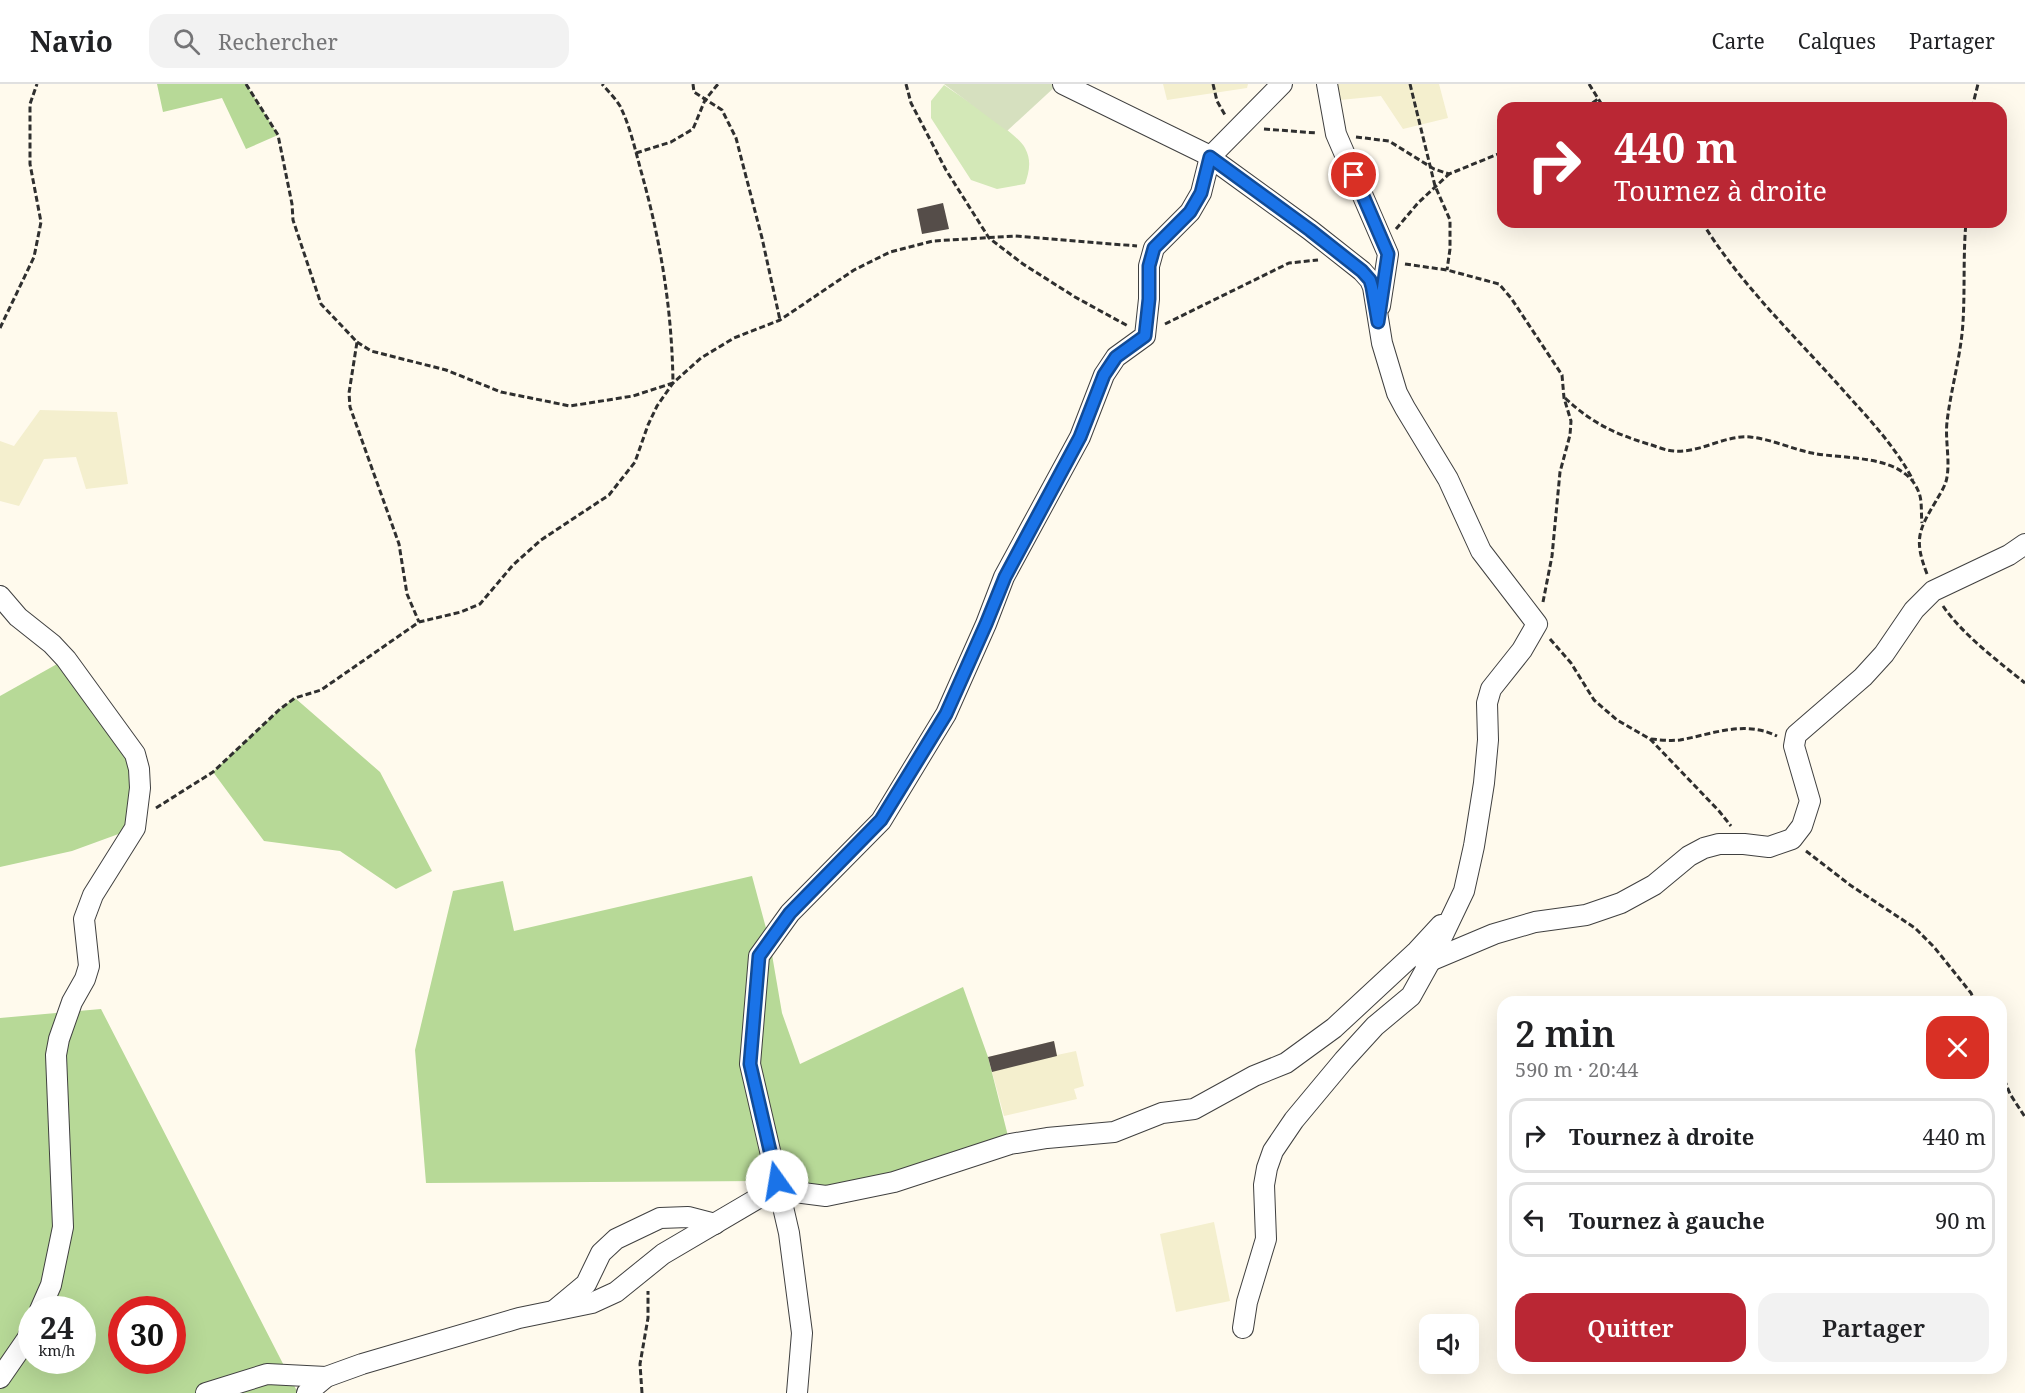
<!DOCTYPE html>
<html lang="fr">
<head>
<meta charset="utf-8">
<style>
	body { margin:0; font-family:"Noto Serif",serif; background:#f2f2f2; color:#202124; height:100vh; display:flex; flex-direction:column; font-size:22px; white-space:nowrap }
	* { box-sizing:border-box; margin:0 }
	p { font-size:20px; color:#757577 }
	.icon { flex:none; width:33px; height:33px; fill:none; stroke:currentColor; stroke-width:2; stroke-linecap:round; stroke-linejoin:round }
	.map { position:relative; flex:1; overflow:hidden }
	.panel { position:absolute; left:1497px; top:912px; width:510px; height:378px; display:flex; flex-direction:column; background:#fff; border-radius:18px; box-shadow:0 6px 24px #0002 }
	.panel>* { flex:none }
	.top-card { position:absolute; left:1497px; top:18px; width:510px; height:126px; border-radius:18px; box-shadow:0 6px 24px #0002; background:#ba2734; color:#fff; overflow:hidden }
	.controls { position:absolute; left:1419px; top:1230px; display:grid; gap:12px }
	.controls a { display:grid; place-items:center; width:60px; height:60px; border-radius:12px; background:#fff; box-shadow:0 6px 24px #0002; font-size:30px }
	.speed { position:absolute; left:18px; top:1212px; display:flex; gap:12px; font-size:30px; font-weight:700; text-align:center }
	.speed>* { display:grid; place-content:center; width:78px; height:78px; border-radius:50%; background:#fff; box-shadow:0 6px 24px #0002; line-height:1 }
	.speed small { font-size:15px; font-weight:400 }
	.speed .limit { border:9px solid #d22; background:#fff; color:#111 }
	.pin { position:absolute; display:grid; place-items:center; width:51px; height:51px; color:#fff; margin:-26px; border:3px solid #fff; border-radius:50%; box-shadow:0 2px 6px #0007 }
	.me { position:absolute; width:66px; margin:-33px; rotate:347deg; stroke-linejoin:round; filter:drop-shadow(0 0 4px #0008) }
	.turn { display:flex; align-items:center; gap:21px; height:126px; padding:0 18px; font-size:27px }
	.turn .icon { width:78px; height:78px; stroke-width:2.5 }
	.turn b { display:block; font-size:42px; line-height:51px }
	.round { display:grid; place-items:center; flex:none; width:63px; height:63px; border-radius:18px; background:#f2f2f2 }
	.head { display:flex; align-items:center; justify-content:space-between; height:102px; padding:0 18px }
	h1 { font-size:36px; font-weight:600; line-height:45px }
	.cta { display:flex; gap:12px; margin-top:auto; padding:12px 18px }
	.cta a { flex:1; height:69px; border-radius:18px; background:#ba2734; color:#fff; font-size:24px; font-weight:600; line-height:69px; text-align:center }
	.cta a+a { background:#f2f2f2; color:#202124 }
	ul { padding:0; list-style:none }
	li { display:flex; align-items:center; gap:18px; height:75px; margin:0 12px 9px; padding:0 6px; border:3px solid #e0e0e0; border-radius:18px }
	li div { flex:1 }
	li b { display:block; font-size:22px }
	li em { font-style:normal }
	header { display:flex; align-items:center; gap:36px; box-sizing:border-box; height:84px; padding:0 30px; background:#fff; border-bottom:2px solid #e0e0e0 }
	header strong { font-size:28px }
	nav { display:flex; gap:33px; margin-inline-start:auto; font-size:21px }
	.search { width:420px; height:54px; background:#f2f2f2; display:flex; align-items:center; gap:15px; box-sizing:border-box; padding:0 21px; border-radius:18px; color:#757577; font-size:22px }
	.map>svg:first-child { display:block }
	.farmland { fill:#f4efce }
	.green { fill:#d3e8b7 }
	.forest { fill:#b7d997; fill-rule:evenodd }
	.cemetery { fill:#d6e0bf }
	.building { fill:#554d49 }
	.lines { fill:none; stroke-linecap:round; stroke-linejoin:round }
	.street-casing { stroke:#404040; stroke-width:22 }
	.path { stroke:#2f2f2f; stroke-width:3; stroke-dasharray:6 3; stroke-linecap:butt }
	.street { stroke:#fff; stroke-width:20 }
	.route-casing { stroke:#114b97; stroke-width:15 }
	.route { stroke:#1a73e8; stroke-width:10 }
</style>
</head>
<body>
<header>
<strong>Navio</strong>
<div class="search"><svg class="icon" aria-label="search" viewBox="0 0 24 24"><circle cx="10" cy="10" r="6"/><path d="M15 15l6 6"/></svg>Rechercher</div>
<nav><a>Carte</a><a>Calques</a><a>Partager</a></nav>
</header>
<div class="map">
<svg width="2025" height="1309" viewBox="0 0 2025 1309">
	<rect width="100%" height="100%" fill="#fffaed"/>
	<g class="farmland">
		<path d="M 1163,0 L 1248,0 L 1247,4 L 1167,16 Z"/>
		<path d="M 1327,0 L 1439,0 L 1448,34 L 1403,45 L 1381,12 L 1330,17 Z"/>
		<path d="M 40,326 L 117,328 L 128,400 L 86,405 L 76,373 L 44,375 L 19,422 L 0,417 L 0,357 L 14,362 Z"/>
		<path d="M 1054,957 L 1057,971 L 1076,967 L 1084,1002 L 1074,1005 L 1077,1015 L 1004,1032 L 988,973 Z"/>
		<path d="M 1214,1138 L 1230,1217 L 1176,1228 L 1160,1150 Z"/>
	</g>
	<path class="green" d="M 944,1 C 961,13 1016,48 1025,64 C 1032,77 1029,88 1025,100 L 997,105 L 971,96 L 931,34 L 931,17 Z"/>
	<g class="forest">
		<path d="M 157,0 L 246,0 L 278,51 L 246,65 L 222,14 L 163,28 Z"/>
		<path d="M 66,575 L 135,670 L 135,744 L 72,767 L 0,783 L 0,612 Z"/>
		<path d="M 295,614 L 380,688 L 432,787 L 396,805 L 340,767 L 264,757 L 213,688 L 280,625 Z"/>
		<path d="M 752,792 L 770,859 L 782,929 L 800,980 L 963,903 L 988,973 L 1010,1060 L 826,1112 L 777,1097 L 426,1099 L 415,966 L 453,807 L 503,797 L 514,847 Z"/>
		<path d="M 101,925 L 298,1309 L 0,1309 L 0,934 ZM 32,1226 L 82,1226 L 82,1276 L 32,1276 ZM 122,1226 L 172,1226 L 172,1276 L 122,1276 Z"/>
	</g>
	<path class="cemetery" d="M 944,0 L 1058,0 L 1007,47 Z"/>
	<g class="building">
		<path d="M 943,119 L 949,145 L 922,150 L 917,125 Z"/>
		<path d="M 1054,957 L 1057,972 L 992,988 L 988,973 Z"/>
	</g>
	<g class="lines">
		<g class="street-casing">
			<g id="street">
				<path d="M 1063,0 L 1204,69 L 1310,146 L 1362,187 L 1370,196 L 1373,203 L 1382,259 L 1397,309 L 1405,324 L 1448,395 L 1481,467 L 1537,540 L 1522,566 L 1491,605 L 1487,619 L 1488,656 L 1484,699 L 1474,762 L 1464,807 L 1431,876 L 1411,912 L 1375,942 L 1344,976 L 1294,1036 L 1273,1067 L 1267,1084 L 1264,1101 L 1266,1155 L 1247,1218 L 1243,1244"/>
				<path d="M 1327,0 L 1336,50 L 1388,170 L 1380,222"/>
				<path d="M 0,512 L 18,533 L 52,560 L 66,575 L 135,670 L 139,685 L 140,704 L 135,744 L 93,811 L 84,835 L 89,882 L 85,895 L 72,918 L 59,955 L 56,971 L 63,1143 L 51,1201 L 40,1226"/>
				<path d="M 1425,879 L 1494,850 L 1535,838 L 1586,831 L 1621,819 L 1654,801 L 1689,772 L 1704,764 L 1719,760 L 1744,760 L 1769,763 L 1792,755 L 1802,742 L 1810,717 L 1794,662 L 1796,651 L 1863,593 L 1884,570 L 1914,526 L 1933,507 L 2009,471 L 2025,460"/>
				<path d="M 556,1225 L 586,1200 L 601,1169 L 616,1155 L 660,1134 L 688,1133 L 715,1140"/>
				<path d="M 0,1294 L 27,1255 L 32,1244"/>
				<path d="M 206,1309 L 267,1290 L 326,1293"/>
				<path d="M 307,1309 L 326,1293 L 362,1280 L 519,1234 L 592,1219 L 616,1208 L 663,1170 L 767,1109 L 779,1106 L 826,1112 L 894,1098 L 1010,1060 L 1047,1054 L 1114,1048 L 1162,1029 L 1194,1025 L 1254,992 L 1286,979 L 1334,944 L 1417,867 L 1441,841"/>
				<path d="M 797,1309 L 802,1249 L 789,1149 L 750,980 L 759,872 L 790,829 L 881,737 L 946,630 L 986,540 L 1004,493 L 1080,353 L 1104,291 L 1116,273 L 1145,252 L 1149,215 L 1149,182 L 1154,164 L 1190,128 L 1201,109 L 1210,73 L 1282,0"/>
			</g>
		</g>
		<g class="path">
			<path d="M 246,0 L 278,51 L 292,120 L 293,136 L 321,220 L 357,258 L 349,309 L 350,323 L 399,460 L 407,510 L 419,538"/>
			<path d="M 693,0 L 694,8 L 722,26 L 736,54 L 762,154 L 780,236"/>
			<path d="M 906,0 L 911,19 L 946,86 L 989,154 L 1023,180 L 1075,213 L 1128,242"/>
			<path d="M 1213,0 L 1217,17 L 1225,31"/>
			<path d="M 1410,0 L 1435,102 L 1450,136 L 1450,165 L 1447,186"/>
			<path d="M 1589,0 L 1604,24"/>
			<path d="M 1585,24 L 1598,15"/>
			<path d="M 1972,24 L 1978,0"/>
			<path d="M 1264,45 L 1317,49"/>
			<path d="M 1356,53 L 1389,57 L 1434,85 L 1449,90 L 1503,68"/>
			<path d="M 636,69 L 671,58 L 693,45 L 705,16 L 718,0"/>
			<path d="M 1702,138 C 1740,200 1795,252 1843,306 C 1869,335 1895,362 1913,396"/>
			<path d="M 1396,145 L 1418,119 L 1449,90"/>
			<path d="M 1405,180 L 1447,186 L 1499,200 L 1511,214 L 1562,291 L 1564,314 L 1571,337 L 1570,351 L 1560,388 L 1552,472 L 1543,518"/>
			<path d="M 1165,240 L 1289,179 L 1318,176"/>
			<path d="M 0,244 L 34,173 L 41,138 L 30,80 L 30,20 L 37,0"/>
			<path d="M 357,258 L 371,267 L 446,286 L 501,308 L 570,322 L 633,312 L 673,299 C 672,226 661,158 641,87 C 635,65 630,42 620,22 C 615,14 608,7 602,0"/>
			<path d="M 1565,314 C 1592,339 1613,349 1648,360 C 1656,362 1666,367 1674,367 C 1701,369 1724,351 1750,353 C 1771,355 1792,365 1812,369 C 1846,376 1908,369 1920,412 C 1922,420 1921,430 1922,439"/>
			<path d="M 1927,490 C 1914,456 1918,447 1936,417 C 1940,410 1946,401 1947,393 C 1950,375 1945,356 1947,338 C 1951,304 1961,272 1963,238 C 1965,205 1963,172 1966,138"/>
			<path d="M 1943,522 C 1962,550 1999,578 2025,599"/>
			<path d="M 1550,555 L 1571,579 L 1594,616 L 1617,636 L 1650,655 L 1719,727 L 1731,742"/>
			<path d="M 1651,655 C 1660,656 1670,657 1680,656 C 1713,650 1744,636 1777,652"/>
			<path d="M 156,724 L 213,688 L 280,625 L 295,614 L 321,606 L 419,538 L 461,528 L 480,520 L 513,481 L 541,456 L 609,411 L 635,378 L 648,341 L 657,322 L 673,299 L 701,274 L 734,254 L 780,236 L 854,186 L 890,168 L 933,157 L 1015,152 L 1137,162"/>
			<path d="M 1806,767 L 1850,801 L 1915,844 L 1934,863 L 1971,909 L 1975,918"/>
			<path d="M 2001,987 L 2010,1010 L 2025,1033"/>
			<path d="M 642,1309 L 640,1280 L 648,1234 L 648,1207"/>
		</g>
		<use href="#street" class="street"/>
	</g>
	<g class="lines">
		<g class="route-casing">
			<path id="route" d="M 777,1097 L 750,980 L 759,872 L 790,829 L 881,736 L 946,630 L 986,540 L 1005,493 L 1080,353 L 1104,291 L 1116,273 L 1145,252 L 1149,215 L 1149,182 L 1154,164 L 1190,128 L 1201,109 L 1210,73 L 1310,146 L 1362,187 L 1370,196 L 1372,203 L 1378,238 L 1388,170 L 1354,91"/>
		</g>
		<use href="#route" class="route"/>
	</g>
</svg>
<div class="controls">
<a><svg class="icon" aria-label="sound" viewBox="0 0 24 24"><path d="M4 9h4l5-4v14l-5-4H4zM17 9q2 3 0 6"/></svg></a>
</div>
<div class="speed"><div>24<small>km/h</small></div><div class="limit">30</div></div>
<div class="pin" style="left:1354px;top:91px;background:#d93025"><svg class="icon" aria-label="arrive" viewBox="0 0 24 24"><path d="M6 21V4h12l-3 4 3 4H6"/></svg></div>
<svg class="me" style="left:777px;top:1097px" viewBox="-20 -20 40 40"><circle r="19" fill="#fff"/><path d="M0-13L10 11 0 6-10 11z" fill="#1a73e8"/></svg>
<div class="top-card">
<div class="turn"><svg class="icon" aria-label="right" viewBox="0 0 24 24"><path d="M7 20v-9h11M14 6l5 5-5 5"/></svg><div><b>440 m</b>Tournez à droite</div></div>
</div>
<section class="panel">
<div class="head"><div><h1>2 min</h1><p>590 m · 20:44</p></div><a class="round" style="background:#d93025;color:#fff"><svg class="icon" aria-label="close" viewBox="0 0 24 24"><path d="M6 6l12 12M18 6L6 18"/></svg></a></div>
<ul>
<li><svg class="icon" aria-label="right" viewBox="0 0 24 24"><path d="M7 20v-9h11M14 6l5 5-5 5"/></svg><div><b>Tournez à droite</b></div><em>440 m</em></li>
<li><svg class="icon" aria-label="left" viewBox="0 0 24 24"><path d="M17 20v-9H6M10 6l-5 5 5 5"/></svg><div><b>Tournez à gauche</b></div><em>90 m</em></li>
</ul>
<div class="cta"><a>Quitter</a><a>Partager</a></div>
</section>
</div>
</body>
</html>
